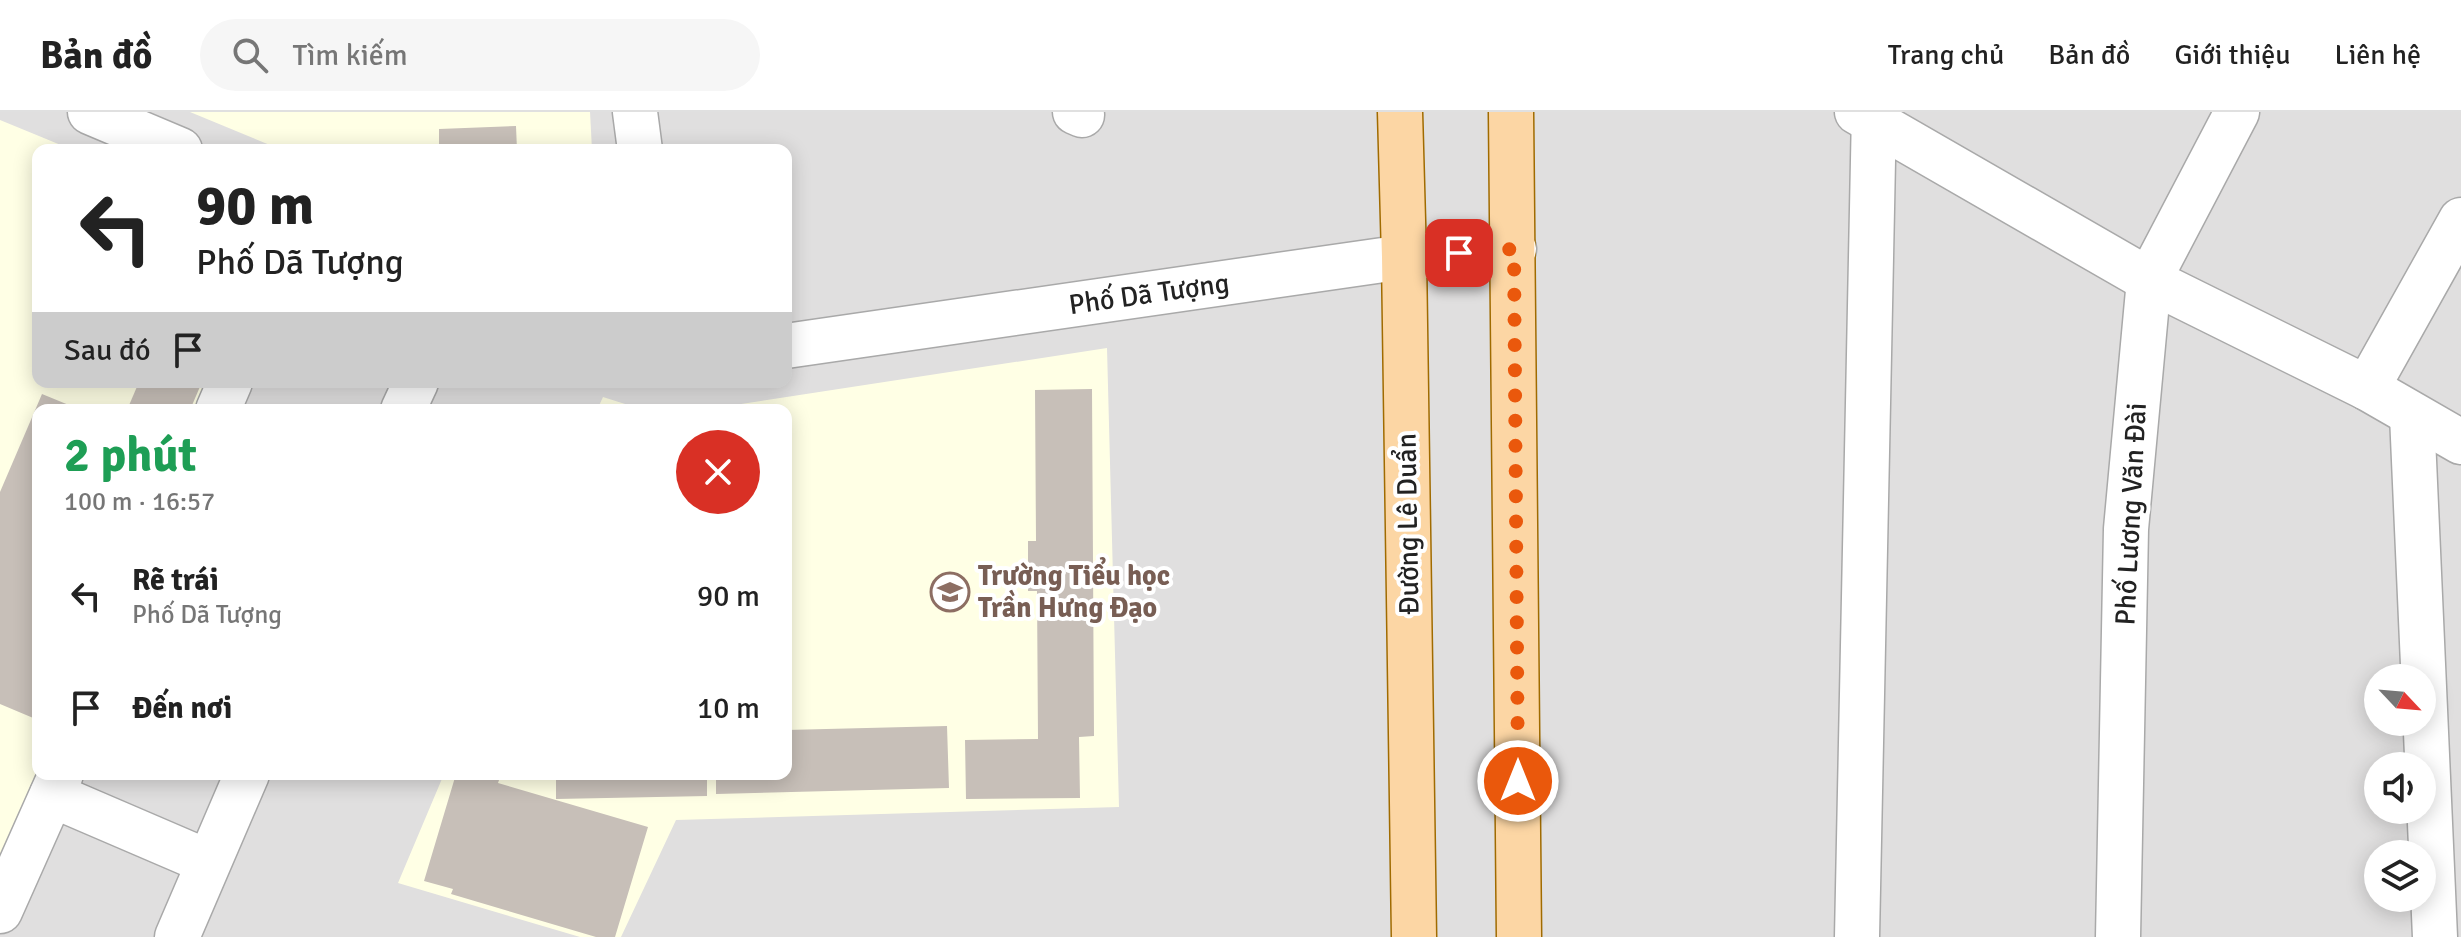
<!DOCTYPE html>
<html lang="vi">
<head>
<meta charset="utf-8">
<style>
	body { margin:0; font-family:Signika,sans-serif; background:#f6f6f6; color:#222; height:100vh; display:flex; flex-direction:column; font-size:30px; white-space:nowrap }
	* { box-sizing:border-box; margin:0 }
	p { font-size:26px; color:#767676 }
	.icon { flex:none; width:44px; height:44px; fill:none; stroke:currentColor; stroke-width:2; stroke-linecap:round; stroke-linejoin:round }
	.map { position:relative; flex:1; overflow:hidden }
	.drawer { position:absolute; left:32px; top:292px; width:760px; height:376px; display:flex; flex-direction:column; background:#fff; border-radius:16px; box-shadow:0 4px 20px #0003 }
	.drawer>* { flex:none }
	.top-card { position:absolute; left:32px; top:32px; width:760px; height:244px; border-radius:16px; box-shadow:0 4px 20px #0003; background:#fff; color:#222; overflow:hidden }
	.needle { width:52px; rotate:116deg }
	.tools { position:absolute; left:2364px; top:552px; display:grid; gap:16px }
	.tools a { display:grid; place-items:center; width:72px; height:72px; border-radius:50%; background:#fff; box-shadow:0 4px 20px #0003; font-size:40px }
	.pin { position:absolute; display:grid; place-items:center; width:68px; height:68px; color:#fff; margin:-34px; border-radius:16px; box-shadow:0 4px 12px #0006 }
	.me { position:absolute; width:88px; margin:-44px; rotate:0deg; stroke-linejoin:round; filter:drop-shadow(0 0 6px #0008) }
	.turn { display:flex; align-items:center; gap:28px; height:168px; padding:0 32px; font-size:36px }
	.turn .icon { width:104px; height:104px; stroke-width:2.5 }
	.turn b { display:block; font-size:56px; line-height:68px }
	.then { display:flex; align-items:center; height:76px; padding:0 32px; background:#0003; gap:16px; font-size:30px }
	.round { display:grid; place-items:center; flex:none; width:84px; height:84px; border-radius:42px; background:#f6f6f6 }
	.summary { display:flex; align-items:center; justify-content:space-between; height:136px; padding:0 32px }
	h1 { font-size:48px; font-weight:700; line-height:60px; color:#1e9e55 }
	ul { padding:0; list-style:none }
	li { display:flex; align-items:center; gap:24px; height:112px; padding:0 32px }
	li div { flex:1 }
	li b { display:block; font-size:30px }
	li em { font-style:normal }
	header { display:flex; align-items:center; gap:48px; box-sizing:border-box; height:112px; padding:0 40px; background:#fff; border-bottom:2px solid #e0e0e0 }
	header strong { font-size:38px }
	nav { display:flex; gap:44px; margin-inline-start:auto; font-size:28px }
	.search { width:560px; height:72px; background:#f6f6f6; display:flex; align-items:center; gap:20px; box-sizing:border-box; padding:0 28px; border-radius:44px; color:#767676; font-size:30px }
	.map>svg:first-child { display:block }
	.residential { fill:#e0dfdf; fill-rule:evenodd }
	.education { fill:#ffffe5 }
	.building { fill:#c7bfb8 }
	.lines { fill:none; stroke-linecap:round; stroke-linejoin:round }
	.street-casing { stroke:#a9a9a9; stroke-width:47 }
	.primary-casing { stroke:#a06b00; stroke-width:47 }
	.street { stroke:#fff; stroke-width:44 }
	.primary { stroke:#fcd6a4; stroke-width:44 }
	.route { stroke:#ea580c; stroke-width:14; stroke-dasharray:0 25.2 }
	.labels { text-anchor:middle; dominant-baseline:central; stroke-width:8; stroke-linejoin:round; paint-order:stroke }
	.street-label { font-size:28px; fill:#222; stroke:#fff }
	.education-label { font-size:28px; font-weight:bold; fill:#785e54; stroke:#fff; text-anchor:start }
</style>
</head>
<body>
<header>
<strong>Bản đồ</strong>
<div class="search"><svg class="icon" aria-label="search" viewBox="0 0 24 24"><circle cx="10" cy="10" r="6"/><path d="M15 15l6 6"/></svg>Tìm kiếm</div>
<nav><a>Trang chủ</a><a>Bản đồ</a><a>Giới thiệu</a><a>Liên hệ</a></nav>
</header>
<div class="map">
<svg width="2461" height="825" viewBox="0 0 2461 825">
	<rect width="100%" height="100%" fill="#f2efe9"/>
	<path class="residential" d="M 0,0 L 2461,0 L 2461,825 L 0,825 ZM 38,38 L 786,38 L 786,270 L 38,270 ZM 38,298 L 786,298 L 786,662 L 38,662 ZM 2378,566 L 2422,566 L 2422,610 L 2378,610 ZM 2378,654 L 2422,654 L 2422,698 L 2378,698 ZM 2378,742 L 2422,742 L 2422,786 L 2378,786 Z"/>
	<g class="education">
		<path d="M 190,0 L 590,0 L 592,38 L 282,38 Z"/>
		<path d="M 0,8 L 73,38 L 38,38 L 38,270 L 209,270 L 197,298 L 38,298 L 38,657 L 0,743 Z"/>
		<path d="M 1107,236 L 1119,695 L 676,708 L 621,825 L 580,825 L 398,771 L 444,662 L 786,662 L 786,298 L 702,298 Z"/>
		<path d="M 603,285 L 644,298 L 597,298 Z"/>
	</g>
	<g class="building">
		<path d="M 516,14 L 517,38 L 439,38 L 439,17 Z"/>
		<path d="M 139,270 L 202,270 L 190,298 L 127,298 Z"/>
		<path d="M 1092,277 L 1094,624 L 1079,625 L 1080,686 L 966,687 L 965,628 L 1038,627 L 1037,479 L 1028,479 L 1028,429 L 1036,429 L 1035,278 Z"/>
		<path d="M 42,282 L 81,298 L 38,298 L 38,608 L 0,592 L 0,380 Z"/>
		<path d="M 947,614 L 949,676 L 716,682 L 716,662 L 786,662 L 786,618 Z"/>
		<path d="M 456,662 L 501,662 L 498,671 L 648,715 L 615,825 L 596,825 L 451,782 L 453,777 L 424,769 Z"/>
		<path d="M 556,662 L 707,662 L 707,684 L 556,687 Z"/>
	</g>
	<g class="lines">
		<g class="street-casing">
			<g id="street">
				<path d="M 90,0 L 180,38"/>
				<path d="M 635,0 L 640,38"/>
				<path d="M 1075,0 L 1082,3"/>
				<path d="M 1857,0 L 2149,168 L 2367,276 L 2461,330"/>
				<path d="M 786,234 L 1404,145 L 1514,137"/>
				<path d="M 2367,276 L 2461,108"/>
				<path d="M 218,298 L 230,270"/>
				<path d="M 403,298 L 416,270"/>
				<path d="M 2412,303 L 2435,825"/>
				<path d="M 52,683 L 208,750"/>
				<path d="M 0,799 L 61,662"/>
				<path d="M 177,825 L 247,662"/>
				<path d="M 1857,825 L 1874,0"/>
				<path d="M 2118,825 L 2126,417 L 2149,168 L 2237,0"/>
			</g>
		</g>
		<g class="primary-casing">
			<g id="primary">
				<path d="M 1400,0 L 1404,145 L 1414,825"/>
				<path d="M 1511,0 L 1519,825"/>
			</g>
		</g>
		<use href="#street" class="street"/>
		<use href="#primary" class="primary"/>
	</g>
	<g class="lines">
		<path class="route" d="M 1459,141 L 1514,137 L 1518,669"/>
	</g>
	<defs>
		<g id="school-ring" transform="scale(2)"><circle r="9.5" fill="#fff" stroke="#8d6e63" stroke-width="1.5"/><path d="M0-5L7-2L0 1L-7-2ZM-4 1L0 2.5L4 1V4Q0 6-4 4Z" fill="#8d6e63"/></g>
	</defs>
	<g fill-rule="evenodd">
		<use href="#school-ring" x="950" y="480"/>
	</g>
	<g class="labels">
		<g class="street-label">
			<text transform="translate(1149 182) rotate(-8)">Phố Dã Tượng</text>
			<text transform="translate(2131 402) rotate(-87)">Phố Lương Văn Đài</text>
			<text transform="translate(1408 412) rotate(-91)">Đường Lê Duẩn</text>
		</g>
		<g class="education-label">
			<text x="978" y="464">Trường Tiểu học<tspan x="978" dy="32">Trần Hưng Đạo</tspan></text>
		</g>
	</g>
</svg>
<div class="tools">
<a><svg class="needle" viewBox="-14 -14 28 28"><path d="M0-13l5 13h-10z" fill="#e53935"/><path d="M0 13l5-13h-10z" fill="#767676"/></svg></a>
<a><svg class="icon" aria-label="sound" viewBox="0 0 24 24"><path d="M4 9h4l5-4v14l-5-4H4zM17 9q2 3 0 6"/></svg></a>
<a><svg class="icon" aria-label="layers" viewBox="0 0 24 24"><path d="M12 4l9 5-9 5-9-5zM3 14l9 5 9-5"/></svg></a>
</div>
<div class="pin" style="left:1459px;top:141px;background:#d93025"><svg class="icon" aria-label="arrive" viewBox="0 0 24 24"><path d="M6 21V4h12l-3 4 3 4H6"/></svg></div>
<svg class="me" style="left:1518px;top:669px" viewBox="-20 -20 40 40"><circle r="17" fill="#ea580c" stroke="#fff" stroke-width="3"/><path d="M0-11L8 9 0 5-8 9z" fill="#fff"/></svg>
<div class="top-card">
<div class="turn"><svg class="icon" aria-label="left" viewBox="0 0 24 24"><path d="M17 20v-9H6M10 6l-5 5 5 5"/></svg><div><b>90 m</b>Phố Dã Tượng</div></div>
<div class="then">Sau đó<svg class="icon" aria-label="arrive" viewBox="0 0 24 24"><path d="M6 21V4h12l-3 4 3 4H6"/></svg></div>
</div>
<section class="drawer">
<div class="summary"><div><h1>2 phút</h1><p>100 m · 16:57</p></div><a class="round" style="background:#d93025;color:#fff"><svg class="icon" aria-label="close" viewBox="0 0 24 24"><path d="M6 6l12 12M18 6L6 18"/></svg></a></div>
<ul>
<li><svg class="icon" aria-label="left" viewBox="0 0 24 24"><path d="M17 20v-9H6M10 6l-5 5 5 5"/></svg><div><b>Rẽ trái</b><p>Phố Dã Tượng</p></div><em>90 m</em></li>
<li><svg class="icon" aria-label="arrive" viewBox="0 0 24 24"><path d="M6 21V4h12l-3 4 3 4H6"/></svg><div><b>Đến nơi</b></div><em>10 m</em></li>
</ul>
</section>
</div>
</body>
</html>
